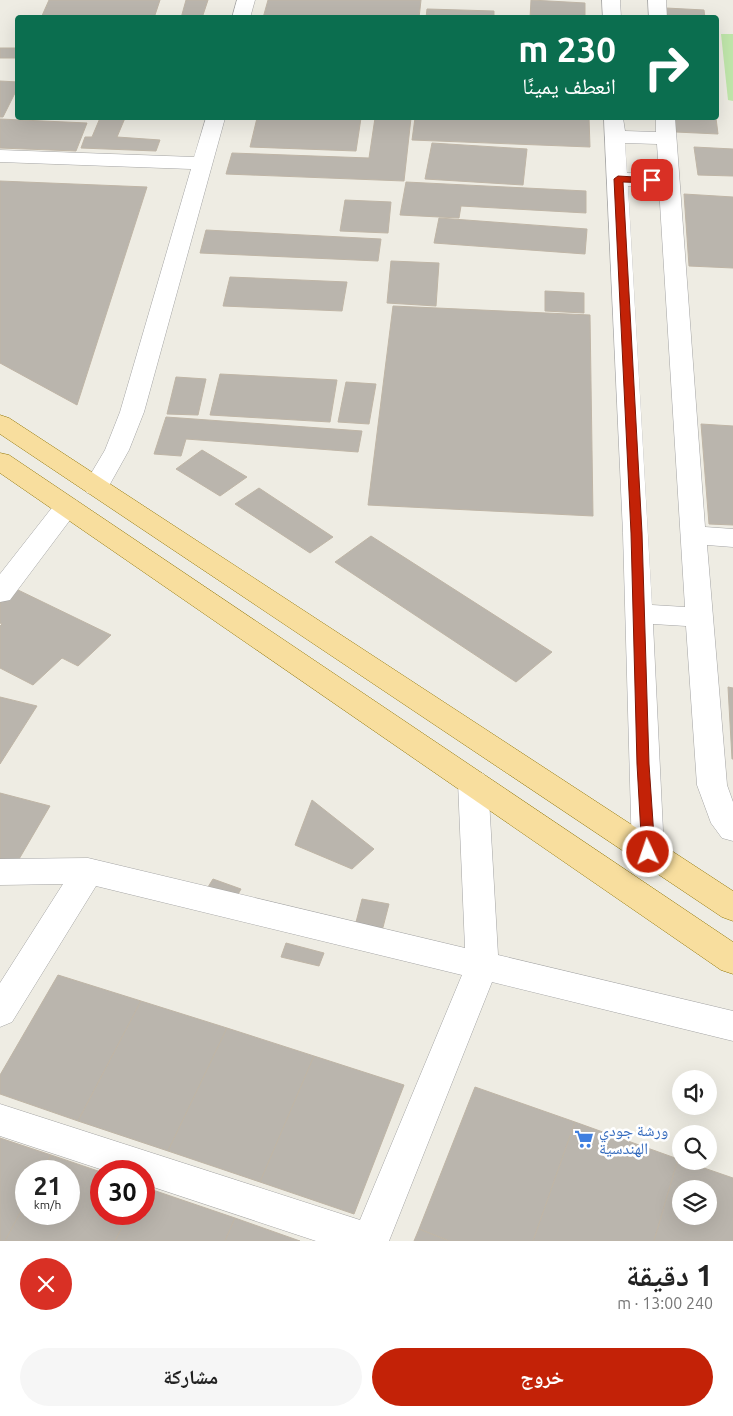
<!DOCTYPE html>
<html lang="ar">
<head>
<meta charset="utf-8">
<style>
	body { margin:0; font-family:Ubuntu,"Noto Naskh Arabic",sans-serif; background:#f6f6f6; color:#222; direction:rtl; height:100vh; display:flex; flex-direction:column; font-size:19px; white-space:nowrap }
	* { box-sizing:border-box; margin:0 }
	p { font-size:16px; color:#767676 }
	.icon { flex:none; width:28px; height:28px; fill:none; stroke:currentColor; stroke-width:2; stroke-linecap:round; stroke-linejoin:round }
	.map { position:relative; height:1241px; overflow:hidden; direction:ltr }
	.details { display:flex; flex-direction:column; background:#fff; flex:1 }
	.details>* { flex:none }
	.banner { position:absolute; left:15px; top:15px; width:704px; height:105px; border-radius:5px; box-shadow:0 5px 20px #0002; direction:rtl; background:#0b6e4f; color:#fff; overflow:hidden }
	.controls { position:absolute; left:672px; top:1070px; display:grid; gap:10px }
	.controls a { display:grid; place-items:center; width:45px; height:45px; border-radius:50%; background:#fff; box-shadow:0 5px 20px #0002; font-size:25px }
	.speed { position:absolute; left:15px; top:1160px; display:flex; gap:10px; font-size:25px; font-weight:700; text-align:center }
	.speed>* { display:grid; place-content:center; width:65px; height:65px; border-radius:50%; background:#fff; box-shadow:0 5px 20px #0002; line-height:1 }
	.speed small { font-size:12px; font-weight:400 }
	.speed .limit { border:8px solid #d22; background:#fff; color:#111 }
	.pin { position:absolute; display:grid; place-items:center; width:42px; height:42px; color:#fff; margin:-21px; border-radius:10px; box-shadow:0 2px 8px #0006 }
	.me { position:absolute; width:55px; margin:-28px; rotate:357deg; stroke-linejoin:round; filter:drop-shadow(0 0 4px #0008) }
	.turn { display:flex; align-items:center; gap:18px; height:105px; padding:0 20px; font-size:22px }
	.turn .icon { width:65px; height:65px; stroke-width:2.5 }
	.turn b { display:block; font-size:35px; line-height:42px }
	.round { display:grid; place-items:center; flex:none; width:52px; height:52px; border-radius:26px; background:#f6f6f6 }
	.headline { display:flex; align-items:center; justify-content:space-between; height:85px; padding:0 20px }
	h1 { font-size:30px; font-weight:700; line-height:38px }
	.action { display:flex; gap:10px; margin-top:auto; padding:10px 20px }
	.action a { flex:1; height:58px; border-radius:30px; background:#c32207; color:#fff; font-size:20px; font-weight:700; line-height:58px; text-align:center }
	.action a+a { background:#f6f6f6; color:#222 }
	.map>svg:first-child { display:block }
	.grass { fill:#c0e7ab }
	.building { fill:#bab5ad; stroke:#bfb5a6; fill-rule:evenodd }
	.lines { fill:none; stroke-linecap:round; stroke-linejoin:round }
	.minor-casing { stroke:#a4a4a4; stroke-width:1 }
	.major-casing { stroke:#917606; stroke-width:1 }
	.minor { fill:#fff; fill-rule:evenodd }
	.major { fill:#f8de9e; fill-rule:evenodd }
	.route { fill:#c32207; stroke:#7f1605 }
	.labels { text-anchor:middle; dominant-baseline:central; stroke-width:5; stroke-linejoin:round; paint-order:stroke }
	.near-shop-label { font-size:16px; fill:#366cbe; stroke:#fff; text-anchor:start }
</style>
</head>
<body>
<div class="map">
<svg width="733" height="1241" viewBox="0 0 733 1241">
	<rect width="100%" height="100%" fill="#eeece3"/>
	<path class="grass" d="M 721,34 L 733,34 L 733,101 L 728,100 Z"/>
	<g class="building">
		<path d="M 49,0 L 160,0 L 154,18 L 41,18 Z"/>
		<path d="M 186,0 L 208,0 L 202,18 L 181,18 Z"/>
		<path d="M 268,0 L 421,0 L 419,18 L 263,18 Z"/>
		<path d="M 531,0 L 585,3 L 585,18 L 530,18 Z"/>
		<path d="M 666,8 L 704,10 L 705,18 L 667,18 Z"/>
		<path d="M 427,9 L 494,11 L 494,18 L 426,18 Z"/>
		<rect x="0" y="48" width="18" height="10"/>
		<path d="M 0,81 L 18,82 L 18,87 L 3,117 L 0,117 Z"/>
		<path d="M 100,118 L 125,118 L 117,137 L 160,140 L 156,151 L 81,148 L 85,137 L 92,137 Z"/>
		<path d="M 257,118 L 361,118 L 356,151 L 250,147 Z"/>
		<path d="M 375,118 L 411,118 L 404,181 L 226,174 L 232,153 L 369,158 Z"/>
		<path d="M 415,118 L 589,118 L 590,147 L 412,140 Z"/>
		<path d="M 675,118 L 716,118 L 718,134 L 676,132 Z"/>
		<path d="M 0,119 L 87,123 L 76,151 L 0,148 Z"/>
		<path d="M 432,143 L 527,149 L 523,185 L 425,179 Z"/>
		<path d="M 694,147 L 733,149 L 733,176 L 698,175 Z"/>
		<path d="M 0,181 L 147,187 L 77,405 L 0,363 Z"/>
		<path d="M 406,182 L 586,191 L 586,213 L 461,206 L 459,218 L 400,215 Z"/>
		<path d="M 684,194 L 733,197 L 733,268 L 689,266 Z"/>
		<path d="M 345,200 L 391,202 L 388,233 L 340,231 Z"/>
		<path d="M 439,218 L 587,229 L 585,254 L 434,243 Z"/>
		<path d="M 206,230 L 381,239 L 378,261 L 200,253 Z"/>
		<path d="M 391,261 L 439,263 L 436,306 L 387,303 Z"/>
		<path d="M 230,277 L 347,282 L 342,311 L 223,306 Z"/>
		<path d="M 545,291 L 584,293 L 584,313 L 545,311 Z"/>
		<path d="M 393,306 L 590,315 L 593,516 L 368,505 Z"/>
		<path d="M 220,374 L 337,380 L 330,422 L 210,415 Z"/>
		<path d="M 176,377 L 206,379 L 198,415 L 167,414 Z"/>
		<path d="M 346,382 L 376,384 L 369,424 L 338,422 Z"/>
		<path d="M 166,417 L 362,431 L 358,452 L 186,439 L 181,456 L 154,454 Z"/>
		<path d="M 701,424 L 733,426 L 733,525 L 709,524 Z"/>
		<path d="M 202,450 L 247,477 L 220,496 L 176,469 Z"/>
		<path d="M 259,488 L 333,537 L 310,553 L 235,504 Z"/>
		<path d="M 371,536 L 552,652 L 516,682 L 335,562 Z"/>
		<path d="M 16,589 L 111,635 L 78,666 L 62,658 L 33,685 L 0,668 L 0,626 L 2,624 L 0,623 L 0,603 Z"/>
		<path d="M 728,687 L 733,688 L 733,759 L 732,759 Z"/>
		<path d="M 0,697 L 37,706 L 0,764 Z"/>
		<path d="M 0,793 L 50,806 L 8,878 L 0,875 Z"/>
		<path d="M 312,800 L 374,849 L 352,869 L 295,845 Z"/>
		<path d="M 213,879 L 241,889 L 232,905 L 203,895 Z"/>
		<path d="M 362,899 L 389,904 L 382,931 L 355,926 Z"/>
		<path d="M 286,943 L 324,953 L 319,966 L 281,957 Z"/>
		<path d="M 58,975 L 141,1001 L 78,1121 L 0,1094 L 0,1075 Z"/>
		<path d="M 141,1001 L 227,1028 L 168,1151 L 78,1121 Z"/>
		<path d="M 227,1028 L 314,1056 L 260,1182 L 168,1151 Z"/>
		<path d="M 314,1056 L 404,1085 L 354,1214 L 260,1182 Z"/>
		<path d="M 475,1087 L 575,1122 L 533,1241 L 449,1241 L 419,1229 Z"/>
		<path d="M 575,1122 L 678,1159 L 654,1241 L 533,1241 Z"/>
		<path d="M 0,1138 L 51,1155 L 43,1171 L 26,1171 L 26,1202 L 5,1241 L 0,1241 Z"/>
		<path d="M 51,1155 L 101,1172 L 101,1214 L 129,1214 L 115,1241 L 5,1241 L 26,1202 L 26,1214 L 69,1214 L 69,1171 L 43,1171 Z"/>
		<path d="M 678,1159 L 733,1178 L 733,1241 L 654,1241 ZM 681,1189 L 709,1189 L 709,1216 L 681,1216 Z"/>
		<path d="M 144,1187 L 235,1218 L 225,1241 L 115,1241 L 129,1214 L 144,1214 Z"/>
		<path d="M 235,1218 L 300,1241 L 225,1241 Z"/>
		<path d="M 419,1229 L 449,1241 L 414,1241 Z"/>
	</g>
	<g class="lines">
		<g class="minor-casing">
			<g id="minor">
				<path d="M 237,0 L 255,0 L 250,18 L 232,18 Z"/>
				<path d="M 602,0 L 620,0 L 621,18 L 603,18 Z"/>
				<path d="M 648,0 L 666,0 L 667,18 L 649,18 Z"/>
				<path d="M 206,118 L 225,118 L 144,412 L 129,450 L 105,493 L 96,495 L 87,493 L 83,487 L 105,450 L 120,412 L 191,169 L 0,162 L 0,150 L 194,157 Z"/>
				<path d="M 604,118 L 623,118 L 625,131 L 656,132 L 656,118 L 675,118 L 705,527 L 733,529 L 733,547 L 707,545 L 727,785 L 733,802 L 733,841 L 722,838 L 711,823 L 697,785 L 686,626 L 653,624 L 664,852 L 659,861 L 648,864 L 637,861 L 632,852 L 623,533 ZM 625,143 L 657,144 L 659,174 L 627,173 ZM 628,186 L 659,187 L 685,607 L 652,605 Z"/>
				<path d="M 67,498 L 76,500 L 80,506 L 76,512 L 10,600 L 0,602 L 0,574 L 58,500 Z"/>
				<path d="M 473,770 L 484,774 L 488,782 L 498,955 L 733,1011 L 733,1041 L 492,982 L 389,1241 L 316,1241 L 144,1184 L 144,1171 L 106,1171 L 0,1136 L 0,1104 L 360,1220 L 462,975 L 96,886 L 12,1022 L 0,1027 L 0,983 L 63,884 L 0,885 L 0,859 L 88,858 L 465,948 L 458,782 L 462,774 Z"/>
			</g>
		</g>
		<g class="major-casing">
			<g id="major">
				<path d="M 0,415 L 9,418 L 733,891 L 733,921 L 722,917 L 0,434 Z"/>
				<path d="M 0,453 L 9,455 L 733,942 L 733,974 L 721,970 L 0,473 Z"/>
			</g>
		</g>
		<use href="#minor" class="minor"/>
		<use href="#major" class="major"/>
	</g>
	<path class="route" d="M 618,176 L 652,178 L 656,180 L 652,183 L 623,182 L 642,533 L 649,764 L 655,852 L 648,857 L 642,852 L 637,764 L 631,533 L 614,179 Z"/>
	<defs>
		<g id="supermarket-bare" transform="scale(1.5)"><path d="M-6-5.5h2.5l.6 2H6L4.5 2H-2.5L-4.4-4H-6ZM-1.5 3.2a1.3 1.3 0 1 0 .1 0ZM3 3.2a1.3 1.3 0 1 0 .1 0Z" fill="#3f7fe0" stroke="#fff" stroke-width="2.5" paint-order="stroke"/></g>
	</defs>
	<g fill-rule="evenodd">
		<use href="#supermarket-bare" x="584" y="1139"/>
	</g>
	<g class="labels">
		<g class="near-shop-label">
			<text x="599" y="1130">ورشة جودي<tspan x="599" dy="18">الهندسية</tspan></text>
		</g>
	</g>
</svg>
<div class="controls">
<a><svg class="icon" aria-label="sound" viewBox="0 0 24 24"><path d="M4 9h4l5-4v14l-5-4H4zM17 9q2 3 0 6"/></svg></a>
<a><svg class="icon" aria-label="search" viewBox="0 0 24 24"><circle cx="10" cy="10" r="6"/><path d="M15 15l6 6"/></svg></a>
<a><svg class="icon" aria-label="layers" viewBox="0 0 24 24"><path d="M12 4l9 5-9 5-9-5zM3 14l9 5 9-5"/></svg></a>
</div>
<div class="speed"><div>21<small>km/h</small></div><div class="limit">30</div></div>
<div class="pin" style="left:652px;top:180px;background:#d93025"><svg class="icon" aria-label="arrive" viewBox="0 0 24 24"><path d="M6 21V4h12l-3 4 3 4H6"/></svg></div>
<svg class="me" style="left:648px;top:852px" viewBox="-20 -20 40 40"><circle r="17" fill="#c32207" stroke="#fff" stroke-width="3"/><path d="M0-11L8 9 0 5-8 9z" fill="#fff"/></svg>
<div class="banner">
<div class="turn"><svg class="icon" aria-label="right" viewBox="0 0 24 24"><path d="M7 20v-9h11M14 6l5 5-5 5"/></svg><div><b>230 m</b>انعطف يمينًا</div></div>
</div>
</div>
<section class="details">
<div class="headline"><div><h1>1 دقيقة</h1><p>240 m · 13:00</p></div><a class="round" style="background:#d93025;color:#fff"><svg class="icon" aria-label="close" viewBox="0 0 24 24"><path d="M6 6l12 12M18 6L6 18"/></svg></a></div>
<div class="action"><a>خروج</a><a>مشاركة</a></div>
</section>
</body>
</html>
